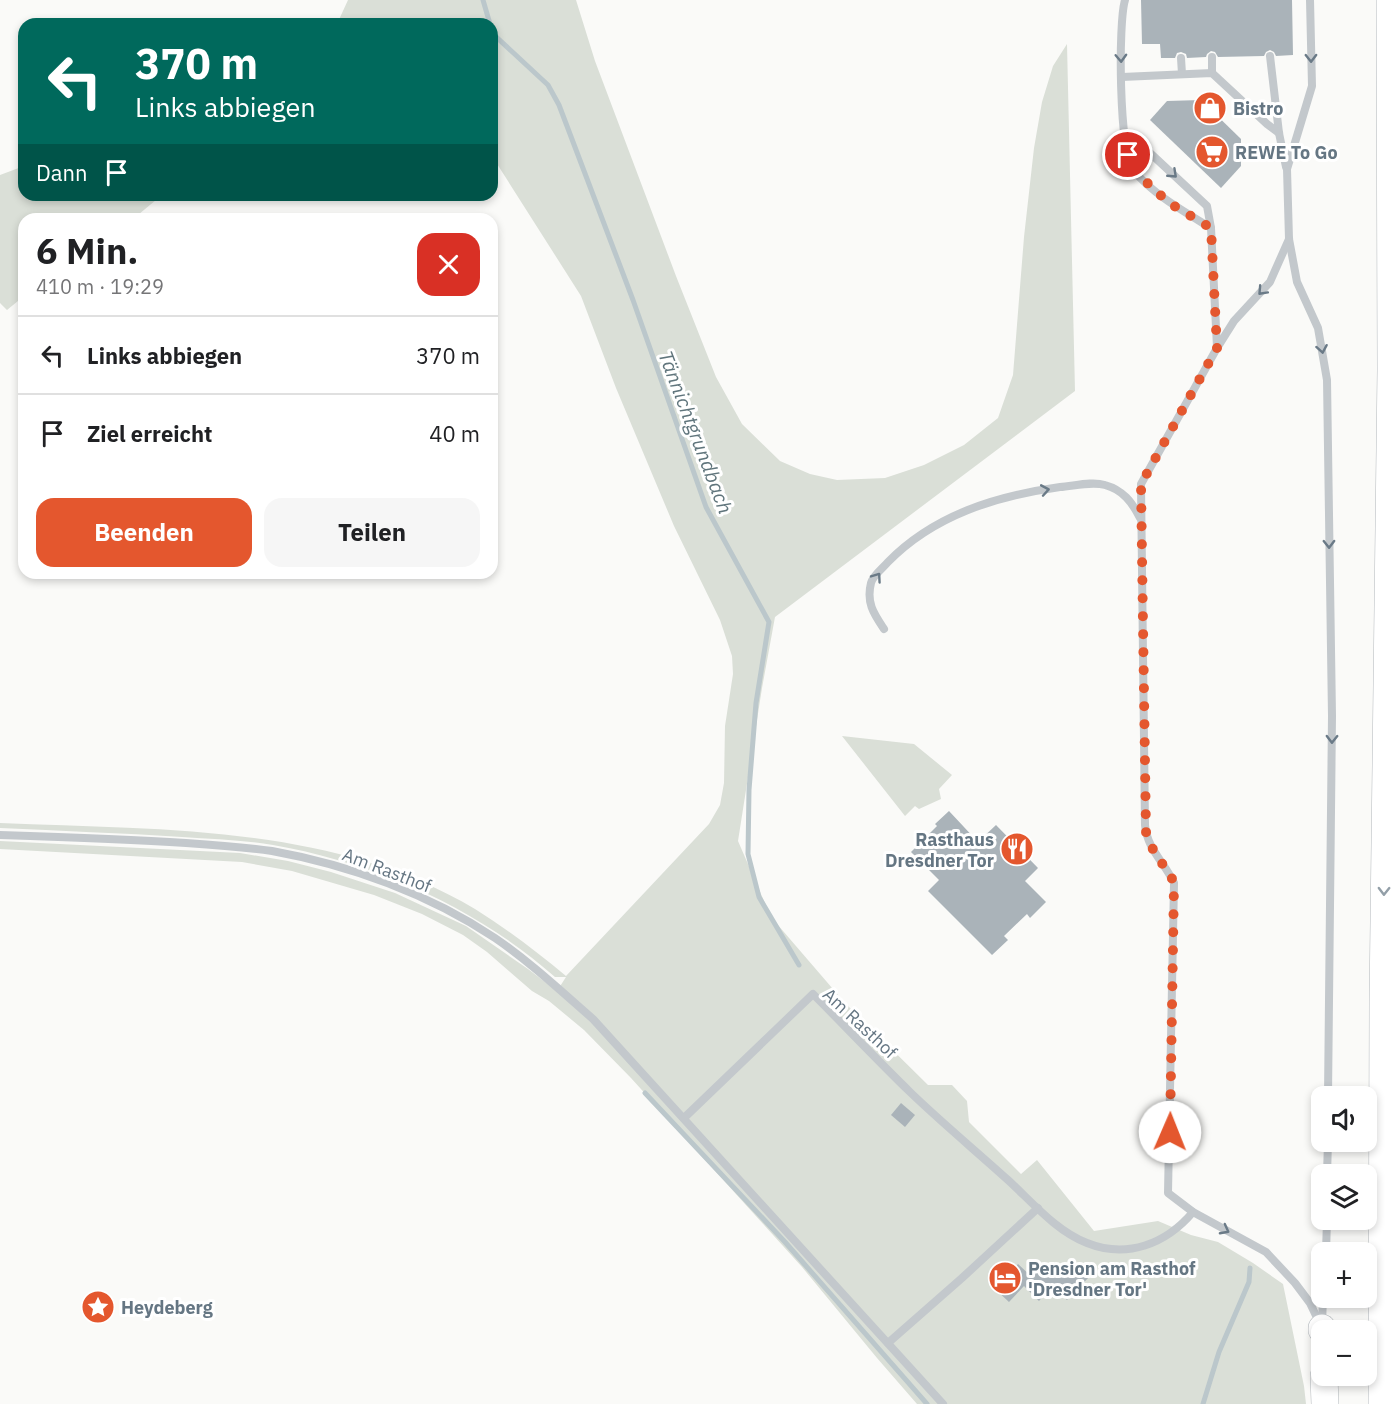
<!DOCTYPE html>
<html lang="de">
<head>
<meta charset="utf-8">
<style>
	body { margin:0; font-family:"IBM Plex Sans",sans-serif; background:#f6f6f6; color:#202124; height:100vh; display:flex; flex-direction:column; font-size:22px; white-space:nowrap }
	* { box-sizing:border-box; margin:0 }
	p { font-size:20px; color:#757577 }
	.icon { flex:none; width:33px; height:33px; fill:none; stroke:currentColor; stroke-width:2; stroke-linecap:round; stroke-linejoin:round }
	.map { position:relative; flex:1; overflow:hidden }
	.drawer { position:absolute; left:18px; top:213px; width:480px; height:366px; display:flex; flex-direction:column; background:#fff; border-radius:18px; box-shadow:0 3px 9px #0003 }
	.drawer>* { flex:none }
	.top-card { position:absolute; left:18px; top:18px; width:480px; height:183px; border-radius:18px; box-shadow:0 3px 9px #0003; background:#00695c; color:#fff; overflow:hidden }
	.controls { position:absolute; left:1311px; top:1086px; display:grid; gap:12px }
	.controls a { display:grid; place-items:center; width:66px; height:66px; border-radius:12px; background:#fff; box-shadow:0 3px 9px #0003; font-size:30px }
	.pin { position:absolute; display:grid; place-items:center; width:51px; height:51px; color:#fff; margin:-26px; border:3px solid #fff; border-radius:50%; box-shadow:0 2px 6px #0007 }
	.me { position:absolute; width:66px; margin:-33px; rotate:1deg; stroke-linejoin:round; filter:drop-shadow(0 0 4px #0008) }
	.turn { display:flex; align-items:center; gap:21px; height:126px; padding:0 18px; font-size:27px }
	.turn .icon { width:78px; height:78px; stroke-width:2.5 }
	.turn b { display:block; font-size:42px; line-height:51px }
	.then { display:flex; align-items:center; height:57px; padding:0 18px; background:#0003; gap:12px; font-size:22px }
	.round { display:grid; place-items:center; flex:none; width:63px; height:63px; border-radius:18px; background:#f6f6f6 }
	.head { display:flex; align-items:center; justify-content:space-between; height:102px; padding:0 18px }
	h1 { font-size:36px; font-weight:700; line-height:45px }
	.button { display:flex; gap:12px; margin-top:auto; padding:12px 18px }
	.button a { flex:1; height:69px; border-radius:18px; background:#e4572e; color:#fff; font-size:24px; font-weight:700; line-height:69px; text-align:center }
	.button a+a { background:#f6f6f6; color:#202124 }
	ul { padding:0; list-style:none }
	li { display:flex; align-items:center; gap:18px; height:78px; padding:0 18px; border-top:2px solid #e0e0e0 }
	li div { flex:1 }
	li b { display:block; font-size:22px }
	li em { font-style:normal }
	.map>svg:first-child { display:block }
	.green { fill:#dadfd7 }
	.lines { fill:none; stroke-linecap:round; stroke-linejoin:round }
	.stream { stroke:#bbc7cb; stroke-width:5 }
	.building { fill:#aab3b9 }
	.motorway-casing { stroke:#b4b9bd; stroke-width:28 }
	.service { stroke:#c3c8cc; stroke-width:8 }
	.motorway { stroke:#fff; stroke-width:27 }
	.oneway { stroke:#6a7a87 }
	.oneway2 { stroke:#939fa8 }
	.route { stroke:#e4572e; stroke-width:10; stroke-dasharray:0 18 }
	.labels { text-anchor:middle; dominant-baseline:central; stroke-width:6; stroke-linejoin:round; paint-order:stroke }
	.poi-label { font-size:18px; font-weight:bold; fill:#657683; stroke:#fff; text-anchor:start }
	.street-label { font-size:18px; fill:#657683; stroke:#fff }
	.water-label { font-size:20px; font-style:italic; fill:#60757c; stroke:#fff }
</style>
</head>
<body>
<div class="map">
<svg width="1395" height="1404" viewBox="0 0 1395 1404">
	<rect width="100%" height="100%" fill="#fafaf8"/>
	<g class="green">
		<path d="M 348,0 L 576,0 L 595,61 L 676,276 L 716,377 L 742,424 L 780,461 L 810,474 L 837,480 L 885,478 L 924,465 L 964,445 L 998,418 L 1013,375 L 1024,237 L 1034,148 L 1042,102 L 1053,66 L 1067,44 L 1075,391 L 775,617 L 762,688 L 738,841 L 771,917 L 845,1003 L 928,1085 L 952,1085 L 967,1101 L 969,1122 L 1021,1174 L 1037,1160 L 1094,1231 L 1158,1221 L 1191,1235 L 1218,1242 L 1253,1263 L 1283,1284 L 1304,1386 L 1306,1404 L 917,1404 L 877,1358 L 802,1267 L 631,1078 L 584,1030 L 549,1001 L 532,991 L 487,952 L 463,935 L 422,914 L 374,895 L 292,871 L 242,862 L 0,849 L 0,841 L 240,853 L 288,861 L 331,872 L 395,893 L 466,926 L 528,969 L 557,991 L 566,977 L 555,977 C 477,908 376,863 273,845 C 243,840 213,839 182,837 C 122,833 61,831 0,828 L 0,823 C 160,830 333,824 475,909 C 507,929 537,952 566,976 L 709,824 L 720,805 L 724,783 L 725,726 L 733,674 L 732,656 L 720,620 L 674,526 L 616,388 L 581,296 L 492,156 L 492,24 L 374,22 L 337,24 Z"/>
		<path d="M 24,166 L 24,195 L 162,195 L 133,219 L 24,219 L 24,296 L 7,310 L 0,303 L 0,175 Z"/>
		<path d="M 842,736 L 914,744 L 952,775 L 939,789 L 941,799 L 919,809 L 915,806 L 905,816 Z"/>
	</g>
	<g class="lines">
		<g class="stream">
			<path d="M 483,0 L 490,24"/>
			<path d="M 492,33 L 548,85 L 559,105 L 633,300 L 706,507 L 769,622 L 756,703 L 749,790 L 748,854 L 759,897 L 799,965"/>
			<path d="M 645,1093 L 785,1242 L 927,1404"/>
			<path d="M 1203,1404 L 1219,1352 L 1249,1282 L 1250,1268"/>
		</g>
	</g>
	<g class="building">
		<path d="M 1141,0 L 1292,0 L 1293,55 L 1276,56 L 1274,52 L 1270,50 L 1266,52 L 1264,56 L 1218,57 L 1215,52 L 1211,51 L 1207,54 L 1206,57 L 1187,58 L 1186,54 L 1181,52 L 1177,53 L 1175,58 L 1161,58 L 1160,44 L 1142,44 Z"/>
		<path d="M 1201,100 L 1241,139 L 1241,166 L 1221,188 L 1150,120 L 1167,101 Z"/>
		<path d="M 949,811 L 978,842 L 996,825 L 1038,868 L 1025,881 L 1046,902 L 1030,918 L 1027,914 L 1004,936 L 1008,940 L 992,955 L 928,891 L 939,880 L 911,852 L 937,826 L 935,824 Z"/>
		<path d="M 901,1103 L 915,1115 L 905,1127 L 891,1115 Z"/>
		<path d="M 1046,1262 L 1061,1276 L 1075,1262 L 1090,1276 L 1067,1300 L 1052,1286 L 1039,1301 L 1024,1286 L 1009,1302 L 995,1289 L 1018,1264 L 1032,1277 Z"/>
	</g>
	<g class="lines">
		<g class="motorway-casing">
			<g id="motorway">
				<path d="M 1322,1328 L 1322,1330"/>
				<path d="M 1324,1376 L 1325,1404"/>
				<path d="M 1382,1404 L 1383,1002 L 1391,370 L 1390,0"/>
			</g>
		</g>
		<g class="service">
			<path d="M 1125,0 C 1118,23 1119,152 1133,170 C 1154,195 1183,211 1211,228 L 1217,347"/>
			<path d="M 1310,0 L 1312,86 L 1287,169 L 1289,239 L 1297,282 L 1318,328 L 1327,380 L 1332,716 L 1328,1096"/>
			<path d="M 1270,56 L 1279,133 L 1286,167"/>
			<path d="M 1212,57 L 1212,73"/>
			<path d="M 1181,58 L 1182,74"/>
			<path d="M 1122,77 L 1212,73 L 1267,124 L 1279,133"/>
			<path d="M 1125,142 L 1149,152 L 1207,206 L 1211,228"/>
			<path d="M 1289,239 L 1270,282 L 1234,321 L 1217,348 L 1141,484 L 1145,825 C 1147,849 1165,863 1174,883 L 1168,1193 L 1193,1212 L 1266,1252 L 1295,1283 L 1310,1303 L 1320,1324"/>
			<path d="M 884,629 C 874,614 866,603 871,583 C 873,575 883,568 888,562 C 934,515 996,496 1060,487 C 1074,486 1092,481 1105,485 C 1123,490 1132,502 1140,518"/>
			<path d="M 0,835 C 62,837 124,839 186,843 C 215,845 243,847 272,851 C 350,865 429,894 495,938 C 530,962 561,991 593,1019 L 943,1404"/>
			<path d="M 684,1118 L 813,994 C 845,1026 877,1060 910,1092 C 941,1122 976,1151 1008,1180 C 1032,1202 1056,1231 1087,1243 C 1127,1259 1166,1244 1193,1212"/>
			<path d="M 1327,1174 L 1328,1142"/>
			<path d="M 1326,1252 L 1327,1220"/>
			<path d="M 1322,1323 L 1323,1298"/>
			<path d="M 888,1343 L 962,1278 L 1038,1208"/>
		</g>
		<use href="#motorway" class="motorway"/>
	</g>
	<defs><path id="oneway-chevron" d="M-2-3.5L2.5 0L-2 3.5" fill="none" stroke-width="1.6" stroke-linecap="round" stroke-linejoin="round" transform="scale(1.5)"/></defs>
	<g class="oneway">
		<use href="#oneway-chevron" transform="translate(1121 58) rotate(88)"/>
		<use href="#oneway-chevron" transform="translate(1311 58) rotate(89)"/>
		<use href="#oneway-chevron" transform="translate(1173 174) rotate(43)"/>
		<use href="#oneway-chevron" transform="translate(1262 291) rotate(133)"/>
		<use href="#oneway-chevron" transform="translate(1322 349) rotate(80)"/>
		<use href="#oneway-chevron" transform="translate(1045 490) rotate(-10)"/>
		<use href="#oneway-chevron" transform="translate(1329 544) rotate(89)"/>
		<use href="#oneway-chevron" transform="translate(877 577) rotate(-55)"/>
		<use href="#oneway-chevron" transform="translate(1332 739) rotate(91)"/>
		<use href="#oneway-chevron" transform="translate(1225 1230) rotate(28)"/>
	</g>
	<use class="oneway2" href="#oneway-chevron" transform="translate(1384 891) rotate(91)"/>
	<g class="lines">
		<path class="route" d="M 1128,155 L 1131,168 L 1169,203 L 1211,228 L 1217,348 L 1141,484 L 1146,832 L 1156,857 L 1169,871 L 1174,884 L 1170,1132"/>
	</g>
	<defs>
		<g id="shop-disc" transform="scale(1.725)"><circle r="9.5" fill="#e4572e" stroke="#fff"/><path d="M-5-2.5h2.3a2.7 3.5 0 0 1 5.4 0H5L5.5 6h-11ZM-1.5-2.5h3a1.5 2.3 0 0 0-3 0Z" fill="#fff"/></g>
		<g id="supermarket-disc" transform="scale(1.725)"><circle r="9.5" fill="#e4572e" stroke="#fff"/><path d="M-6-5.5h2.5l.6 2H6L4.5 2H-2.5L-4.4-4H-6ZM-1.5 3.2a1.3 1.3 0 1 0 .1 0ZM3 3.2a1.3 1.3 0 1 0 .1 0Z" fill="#fff"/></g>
		<g id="restaurant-disc" transform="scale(1.725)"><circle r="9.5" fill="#e4572e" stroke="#fff"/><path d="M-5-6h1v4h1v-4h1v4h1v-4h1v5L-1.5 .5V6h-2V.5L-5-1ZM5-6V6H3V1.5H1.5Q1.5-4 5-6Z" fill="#fff"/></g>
		<g id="hotel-disc" transform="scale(1.725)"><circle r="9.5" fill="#e4572e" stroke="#fff"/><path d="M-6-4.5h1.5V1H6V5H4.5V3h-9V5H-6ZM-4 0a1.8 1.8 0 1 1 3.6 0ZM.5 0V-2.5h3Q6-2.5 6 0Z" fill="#fff"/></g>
		<g id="sight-disc" transform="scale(1.725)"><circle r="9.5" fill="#e4572e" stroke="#fff"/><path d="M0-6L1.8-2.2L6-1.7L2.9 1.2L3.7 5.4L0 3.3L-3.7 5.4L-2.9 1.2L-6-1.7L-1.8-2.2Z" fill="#fff"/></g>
	</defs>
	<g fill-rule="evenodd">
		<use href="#shop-disc" x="1210" y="108"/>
		<use href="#supermarket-disc" x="1212" y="152"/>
		<use href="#restaurant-disc" x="1017" y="849"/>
		<use href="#hotel-disc" x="1005" y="1278"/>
		<use href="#sight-disc" x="98" y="1307"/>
	</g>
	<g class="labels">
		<g class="poi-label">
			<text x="1233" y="108">Bistro</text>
			<text x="1235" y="152">REWE To Go</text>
			<text x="994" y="839" text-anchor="end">Rasthaus<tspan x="994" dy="21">Dresdner Tor</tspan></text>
			<text x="1028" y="1268">Pension am Rasthof<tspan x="1028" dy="21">'Dresdner Tor'</tspan></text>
			<text x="121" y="1307">Heydeberg</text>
		</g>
		<g class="street-label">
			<text transform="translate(387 870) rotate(21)">Am Rasthof</text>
			<text transform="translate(860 1023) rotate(43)">Am Rasthof</text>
		</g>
		<g class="water-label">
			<text transform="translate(696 432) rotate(69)">Tännichtgrundbach</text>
		</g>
	</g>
</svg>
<div class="controls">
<a><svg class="icon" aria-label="sound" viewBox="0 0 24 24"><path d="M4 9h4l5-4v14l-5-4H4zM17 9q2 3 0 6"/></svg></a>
<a><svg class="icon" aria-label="layers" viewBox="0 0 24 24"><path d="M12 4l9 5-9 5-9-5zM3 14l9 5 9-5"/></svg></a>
<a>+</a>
<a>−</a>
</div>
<div class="pin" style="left:1128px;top:155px;background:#d93025"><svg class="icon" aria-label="arrive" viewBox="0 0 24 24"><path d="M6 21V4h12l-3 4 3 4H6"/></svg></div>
<svg class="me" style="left:1170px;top:1132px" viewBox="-20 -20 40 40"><circle r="19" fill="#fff"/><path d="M0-13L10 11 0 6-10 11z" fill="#e4572e"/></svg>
<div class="top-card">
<div class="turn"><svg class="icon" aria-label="left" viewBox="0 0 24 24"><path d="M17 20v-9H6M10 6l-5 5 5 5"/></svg><div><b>370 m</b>Links abbiegen</div></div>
<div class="then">Dann<svg class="icon" aria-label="arrive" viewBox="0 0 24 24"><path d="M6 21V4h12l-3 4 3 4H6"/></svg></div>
</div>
<section class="drawer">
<div class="head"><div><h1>6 Min.</h1><p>410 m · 19:29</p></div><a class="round" style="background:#d93025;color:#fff"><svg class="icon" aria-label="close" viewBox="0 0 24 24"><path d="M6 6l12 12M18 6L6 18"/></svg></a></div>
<ul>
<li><svg class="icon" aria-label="left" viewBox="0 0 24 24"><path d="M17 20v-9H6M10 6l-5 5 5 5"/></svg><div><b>Links abbiegen</b></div><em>370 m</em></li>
<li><svg class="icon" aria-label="arrive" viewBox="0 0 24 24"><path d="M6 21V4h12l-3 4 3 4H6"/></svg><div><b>Ziel erreicht</b></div><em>40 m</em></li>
</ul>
<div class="button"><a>Beenden</a><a>Teilen</a></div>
</section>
</div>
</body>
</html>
